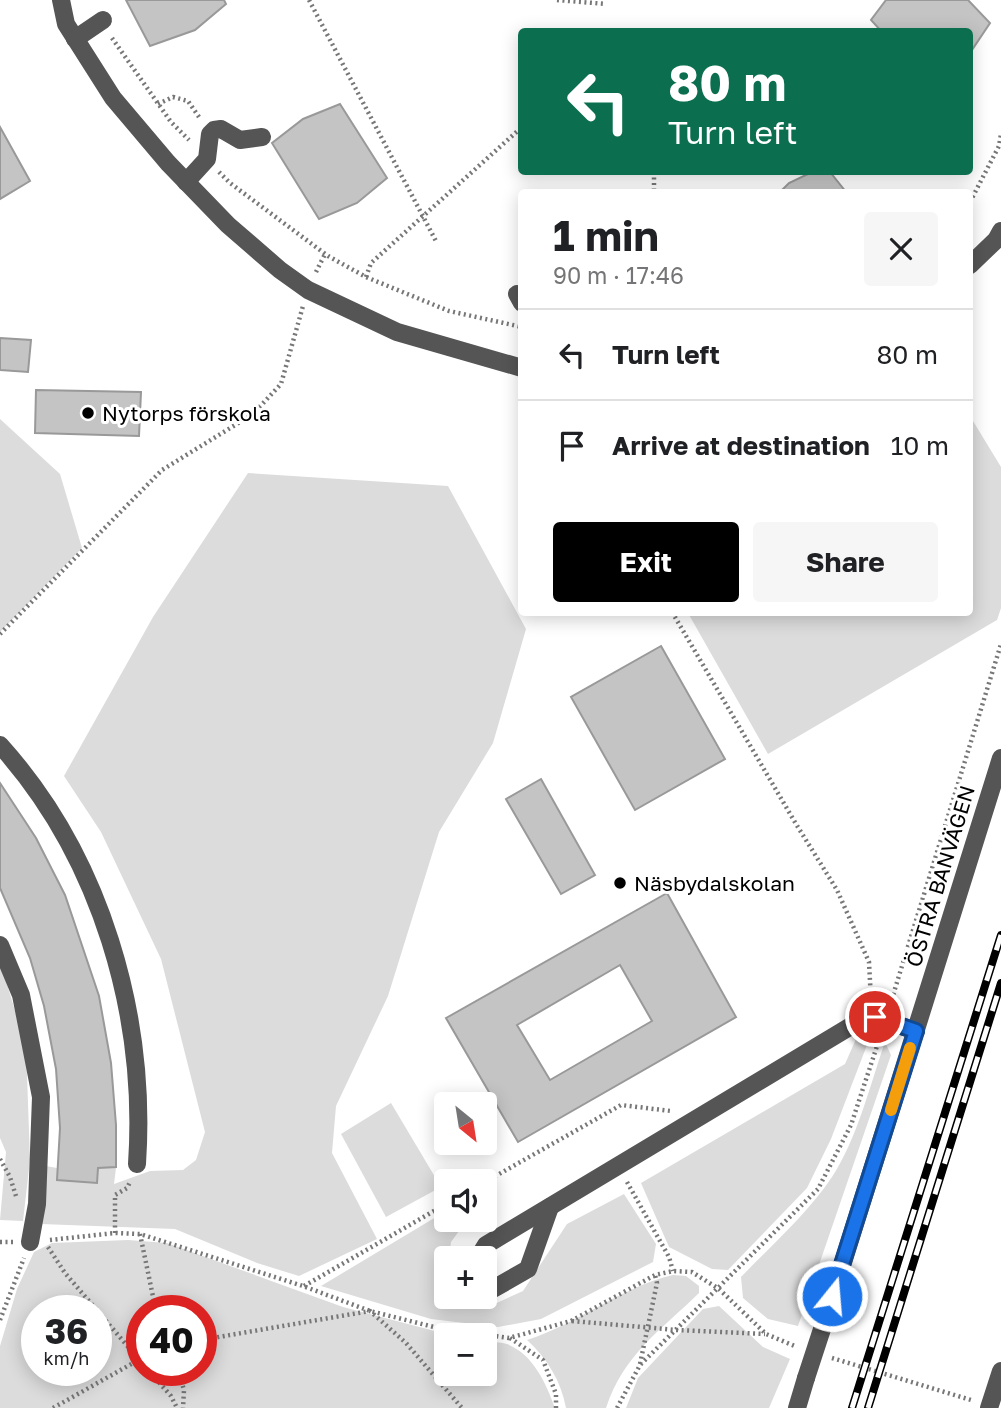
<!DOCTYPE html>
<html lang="en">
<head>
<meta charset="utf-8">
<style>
	body { margin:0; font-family:"Golos Text",sans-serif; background:#f6f6f6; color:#202124; height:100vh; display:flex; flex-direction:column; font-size:26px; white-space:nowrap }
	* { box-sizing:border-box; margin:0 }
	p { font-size:23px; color:#757577 }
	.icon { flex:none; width:38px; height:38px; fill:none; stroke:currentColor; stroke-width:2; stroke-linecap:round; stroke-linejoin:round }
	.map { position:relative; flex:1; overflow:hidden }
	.sheet { position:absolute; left:518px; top:189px; width:455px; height:427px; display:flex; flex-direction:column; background:#fff; border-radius:7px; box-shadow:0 4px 18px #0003 }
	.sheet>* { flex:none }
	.guide { position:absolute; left:518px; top:28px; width:455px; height:147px; border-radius:7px; box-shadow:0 4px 18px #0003; background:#0b6e4f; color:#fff; overflow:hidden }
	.needle { width:46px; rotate:150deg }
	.fabs { position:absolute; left:434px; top:1092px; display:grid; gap:14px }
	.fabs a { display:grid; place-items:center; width:63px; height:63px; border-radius:7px; background:#fff; box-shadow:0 4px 18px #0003; font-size:35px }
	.speed { position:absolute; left:21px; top:1295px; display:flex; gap:14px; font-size:35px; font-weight:700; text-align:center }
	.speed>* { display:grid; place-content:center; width:91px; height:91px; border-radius:50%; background:#fff; box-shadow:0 4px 18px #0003; line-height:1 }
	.speed small { font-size:18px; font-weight:400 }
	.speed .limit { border:10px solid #d22; background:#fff; color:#111 }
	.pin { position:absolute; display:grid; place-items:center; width:60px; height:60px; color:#fff; margin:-30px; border:4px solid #fff; border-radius:50%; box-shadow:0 2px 7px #0007 }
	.me { position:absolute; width:77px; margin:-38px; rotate:17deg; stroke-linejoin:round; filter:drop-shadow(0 0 5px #0008) }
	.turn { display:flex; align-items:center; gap:24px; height:147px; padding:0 35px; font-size:32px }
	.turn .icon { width:91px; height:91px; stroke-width:2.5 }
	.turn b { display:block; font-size:49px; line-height:60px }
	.round { display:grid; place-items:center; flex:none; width:74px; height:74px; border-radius:7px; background:#f6f6f6 }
	.summary { display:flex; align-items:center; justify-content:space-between; height:119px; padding:0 35px }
	h1 { font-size:42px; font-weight:700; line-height:52px }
	.cta { display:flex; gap:14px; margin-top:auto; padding:14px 35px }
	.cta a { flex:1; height:80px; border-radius:7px; background:#000; color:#fff; font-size:28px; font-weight:700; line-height:80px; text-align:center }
	.cta a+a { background:#f6f6f6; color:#202124 }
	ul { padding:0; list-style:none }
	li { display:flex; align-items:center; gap:21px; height:91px; padding:0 35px; border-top:2px solid #e0e0e0 }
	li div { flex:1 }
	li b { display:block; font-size:26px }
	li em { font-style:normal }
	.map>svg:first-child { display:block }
	.green { fill:#dcdcdc; fill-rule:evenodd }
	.building { fill:#c4c4c4; stroke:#999; stroke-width:2; fill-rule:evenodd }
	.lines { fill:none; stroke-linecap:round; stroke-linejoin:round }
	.path { stroke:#777; stroke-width:4.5; stroke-dasharray:2 3.5; stroke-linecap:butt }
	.minor { stroke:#555; stroke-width:18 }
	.rail-casing { stroke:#000; stroke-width:8 }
	.rail { stroke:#fff; stroke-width:5; stroke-dasharray:16; stroke-linecap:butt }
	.minor-bridge { stroke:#555; stroke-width:18 }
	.route-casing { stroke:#114b97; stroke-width:18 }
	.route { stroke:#1a73e8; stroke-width:12 }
	.slow { stroke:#f59e0b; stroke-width:12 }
	.poi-dot { fill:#000; stroke:#fff; stroke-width:2.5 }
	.labels { text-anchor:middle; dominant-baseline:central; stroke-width:6; stroke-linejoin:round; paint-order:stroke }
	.poi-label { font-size:21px; fill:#000; stroke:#fff; text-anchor:start }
	.street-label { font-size:21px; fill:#000; stroke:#fff }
</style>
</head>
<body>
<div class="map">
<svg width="1001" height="1408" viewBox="0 0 1001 1408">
	<rect width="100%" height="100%" fill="#fff"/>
	<g class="green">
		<path d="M 970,416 L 1001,467 L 1001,608 L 997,620 L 768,754 L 688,613 L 970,612 Z"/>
		<path d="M 0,419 L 60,474 L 82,548 L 0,632 Z"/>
		<path d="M 248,473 L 448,486 L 526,629 L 493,743 L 439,832 L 388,996 L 336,1106 L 332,1153 L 377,1239 L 299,1276 L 257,1263 L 175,1229 L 41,1224 L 46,1166 L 57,1168 L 57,1180 L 97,1183 L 98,1168 L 116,1168 L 114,1184 L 150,1171 L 183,1170 L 196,1160 L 205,1132 L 161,959 L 101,832 L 64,776 L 153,617 Z"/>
		<path d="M 0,961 L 26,1047 L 30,1160 L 23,1221 L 0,1220 L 6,1152 L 0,1138 Z"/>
		<path d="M 856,1039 L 867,1045 L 831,1139 L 807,1188 L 728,1270 L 712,1269 L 669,1247 L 641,1183 L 845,1064 Z"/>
		<path d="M 885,1042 L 891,1055 L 798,1326 L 768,1319 L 743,1298 L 741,1277 C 772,1245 807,1214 832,1177 C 857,1139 870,1085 885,1042 Z"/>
		<path d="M 391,1103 L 441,1187 L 386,1217 L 341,1134 Z"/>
		<path d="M 624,1194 L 656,1244 L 653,1262 L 541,1319 L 498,1327 L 431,1319 L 321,1286 L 446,1211 L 446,1220 L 467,1220 L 451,1242 L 449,1258 L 446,1258 L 446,1297 L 466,1297 L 490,1306 L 523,1291 L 567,1224 Z"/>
		<path d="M 128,1240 L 167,1243 L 343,1307 L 450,1335 L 446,1335 L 446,1374 L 485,1374 L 485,1341 C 492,1342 500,1342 507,1344 C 533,1354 546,1383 555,1408 L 0,1408 L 0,1346 L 17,1289 L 34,1252 L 52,1243 ZM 37,1311 L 96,1311 L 96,1370 L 37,1370 ZM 142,1311 L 201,1311 L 201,1370 L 142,1370 Z"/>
		<path d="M 673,1275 L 686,1276 L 699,1286 L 699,1293 C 660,1331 624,1354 606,1408 L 566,1408 C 561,1381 547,1358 527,1340 C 578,1324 621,1287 673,1275 Z"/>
		<path d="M 719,1306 L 763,1347 L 790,1359 L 769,1408 L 626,1408 L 638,1378 L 703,1309 Z"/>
	</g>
	<g class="building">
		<path d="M 126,0 L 224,0 L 226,4 L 195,30 L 150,46 Z"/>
		<path d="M 886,0 L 968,0 L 990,23 L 970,53 L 970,32 L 882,32 L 871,20 Z"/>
		<path d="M 340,104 L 387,178 L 357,203 L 319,219 L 272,143 L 303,119 Z"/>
		<path d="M 0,127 L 30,181 L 0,199 Z"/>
		<path d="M 812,172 L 830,172 L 846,192 L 780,192 L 789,183 Z"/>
		<path d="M 0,338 L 31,340 L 28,372 L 0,370 Z"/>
		<path d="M 36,390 L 141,392 L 139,436 L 35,433 Z"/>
		<path d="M 661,646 L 725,759 L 635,810 L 571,697 Z"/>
		<path d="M 541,779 L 595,875 L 561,894 L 506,799 Z"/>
		<path d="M 0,783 L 36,838 L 65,895 L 99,996 L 111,1063 L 116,1125 L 116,1167 L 98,1168 L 97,1183 L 57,1180 L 60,1128 L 56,1069 L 44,1006 L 30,958 L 0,888 Z"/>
		<path d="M 667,893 L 736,1017 L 518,1142 L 446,1018 ZM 620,965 L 652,1021 L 550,1080 L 517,1025 Z"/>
	</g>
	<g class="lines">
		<g class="path">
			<path d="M 309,0 L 437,243"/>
			<path d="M 557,0 L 606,4"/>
			<path d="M 112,38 L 171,122 L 189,140"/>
			<path d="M 158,104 L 173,97 L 188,101 L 199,117"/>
			<path d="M 219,172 L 230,183 L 328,256 L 366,277 L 449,311 L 522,327"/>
			<path d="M 654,172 L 654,192"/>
			<path d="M 970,202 L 999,146 L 1001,134"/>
			<path d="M 316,272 L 325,254"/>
			<path d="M 366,277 L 371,263 L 522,127"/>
			<path d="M 672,612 L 796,824 L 837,890 L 869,962 L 871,1000"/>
			<path d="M 0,634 L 162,470 L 253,414 L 281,384 L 303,306"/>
			<path d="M 890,1005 L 1001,644"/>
			<path d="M 0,1159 L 10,1177 L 16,1196"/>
			<path d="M 485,1182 L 621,1105 L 671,1111"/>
			<path d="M 627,1182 L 669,1257 L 673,1271"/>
			<path d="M 115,1233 L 115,1195 L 127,1188 L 130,1182"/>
			<path d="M 140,1234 L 156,1311"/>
			<path d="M 50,1240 L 115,1233 L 140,1234 L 303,1286 L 370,1311 L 438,1328 L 509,1338 L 571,1321 L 655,1275 L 673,1271 L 692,1272 L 719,1289 L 766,1334 L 797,1347"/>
			<path d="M 0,1242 L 13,1242"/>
			<path d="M 48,1247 L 65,1273 L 142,1363"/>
			<path d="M 304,1286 L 446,1204"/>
			<path d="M 0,1320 L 24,1258"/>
			<path d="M 572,1321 L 677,1330 L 765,1334"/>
			<path d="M 510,1338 L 543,1360 L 556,1394 L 556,1408"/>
			<path d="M 201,1340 L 370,1311 L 406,1343 L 462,1408"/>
			<path d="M 832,1358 L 971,1400"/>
			<path d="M 640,1364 L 657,1283 L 655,1275"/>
			<path d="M 148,1370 L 171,1396 L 177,1408"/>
			<path d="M 178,1370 L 184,1390 L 183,1408"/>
			<path d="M 53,1408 L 142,1358"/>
			<path d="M 617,1408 L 640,1365 L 818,1189 L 851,1125 L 879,1040"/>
		</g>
		<g class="minor">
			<path d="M 61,0 L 66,24 L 113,98 L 168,163 L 228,225 L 280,270 L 308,290 L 397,332 L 522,368"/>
			<path d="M 75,39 L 103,20"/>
			<path d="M 186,182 L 207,159 L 210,134 L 214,130 L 221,129 L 240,140 L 262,137"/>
			<path d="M 970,265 L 996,240 L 1001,231"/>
			<path d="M 517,294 L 522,303"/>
			<path d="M 0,745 C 101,857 147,1015 137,1164"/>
			<path d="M 0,945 L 21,995 L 41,1097 L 37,1204 L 30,1242"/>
			<path d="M 478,1258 L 486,1245 L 856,1023 L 875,1017 L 916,1031"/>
			<path d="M 485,1284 L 493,1289 L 528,1269 L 550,1207"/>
			<path d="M 824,1323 L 1001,758"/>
			<path d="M 797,1408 L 806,1378"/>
		</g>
		<g class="rail-casing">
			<g id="rail">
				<path d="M 852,1408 L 1001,935"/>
				<path d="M 868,1408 L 1001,983"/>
			</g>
		</g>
		<use href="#rail" class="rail"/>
		<g class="minor-bridge">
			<path d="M 806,1378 L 824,1323"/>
			<path d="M 989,1408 L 1001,1371"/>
		</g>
	</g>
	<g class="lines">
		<g class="route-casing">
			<path id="route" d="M 832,1296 L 916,1031 L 875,1017"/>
		</g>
		<use href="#route" class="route"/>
		<path class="slow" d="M 891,1110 L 910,1048"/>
	</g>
	<g class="poi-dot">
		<circle cx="88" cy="413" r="7"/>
		<circle cx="620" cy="883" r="7"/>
	</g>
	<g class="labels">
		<g class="poi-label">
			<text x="102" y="413">Nytorps förskola</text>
			<text x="634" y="883">Näsbydalskolan</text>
		</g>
		<g class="street-label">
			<text transform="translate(940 876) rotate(-73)">ÖSTRA BANVÄGEN</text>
		</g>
	</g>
</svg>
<div class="fabs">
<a><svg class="needle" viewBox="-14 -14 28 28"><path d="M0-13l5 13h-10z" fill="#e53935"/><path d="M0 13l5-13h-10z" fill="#757577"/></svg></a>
<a><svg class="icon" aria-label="sound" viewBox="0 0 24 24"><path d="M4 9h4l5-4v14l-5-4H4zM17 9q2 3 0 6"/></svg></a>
<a>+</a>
<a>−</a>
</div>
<div class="speed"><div>36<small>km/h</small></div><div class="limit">40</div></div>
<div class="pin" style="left:875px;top:1017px;background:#d93025"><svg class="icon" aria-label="arrive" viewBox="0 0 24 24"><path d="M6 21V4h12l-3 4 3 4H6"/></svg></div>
<svg class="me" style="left:832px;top:1296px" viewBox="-20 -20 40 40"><circle r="17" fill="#1a73e8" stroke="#fff" stroke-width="3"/><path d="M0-11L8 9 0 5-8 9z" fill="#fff"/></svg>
<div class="guide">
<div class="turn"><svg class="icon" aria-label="left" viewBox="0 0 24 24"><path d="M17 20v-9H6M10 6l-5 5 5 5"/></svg><div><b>80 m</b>Turn left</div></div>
</div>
<section class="sheet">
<div class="summary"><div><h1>1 min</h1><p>90 m · 17:46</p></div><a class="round"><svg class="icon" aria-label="close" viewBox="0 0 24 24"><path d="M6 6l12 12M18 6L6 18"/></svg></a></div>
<ul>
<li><svg class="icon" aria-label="left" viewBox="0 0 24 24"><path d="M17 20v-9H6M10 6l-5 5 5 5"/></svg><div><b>Turn left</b></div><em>80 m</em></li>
<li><svg class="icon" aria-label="arrive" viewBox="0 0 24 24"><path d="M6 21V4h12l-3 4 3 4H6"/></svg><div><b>Arrive at destination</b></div><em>10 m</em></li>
</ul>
<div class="cta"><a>Exit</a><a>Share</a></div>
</section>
</div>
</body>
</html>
